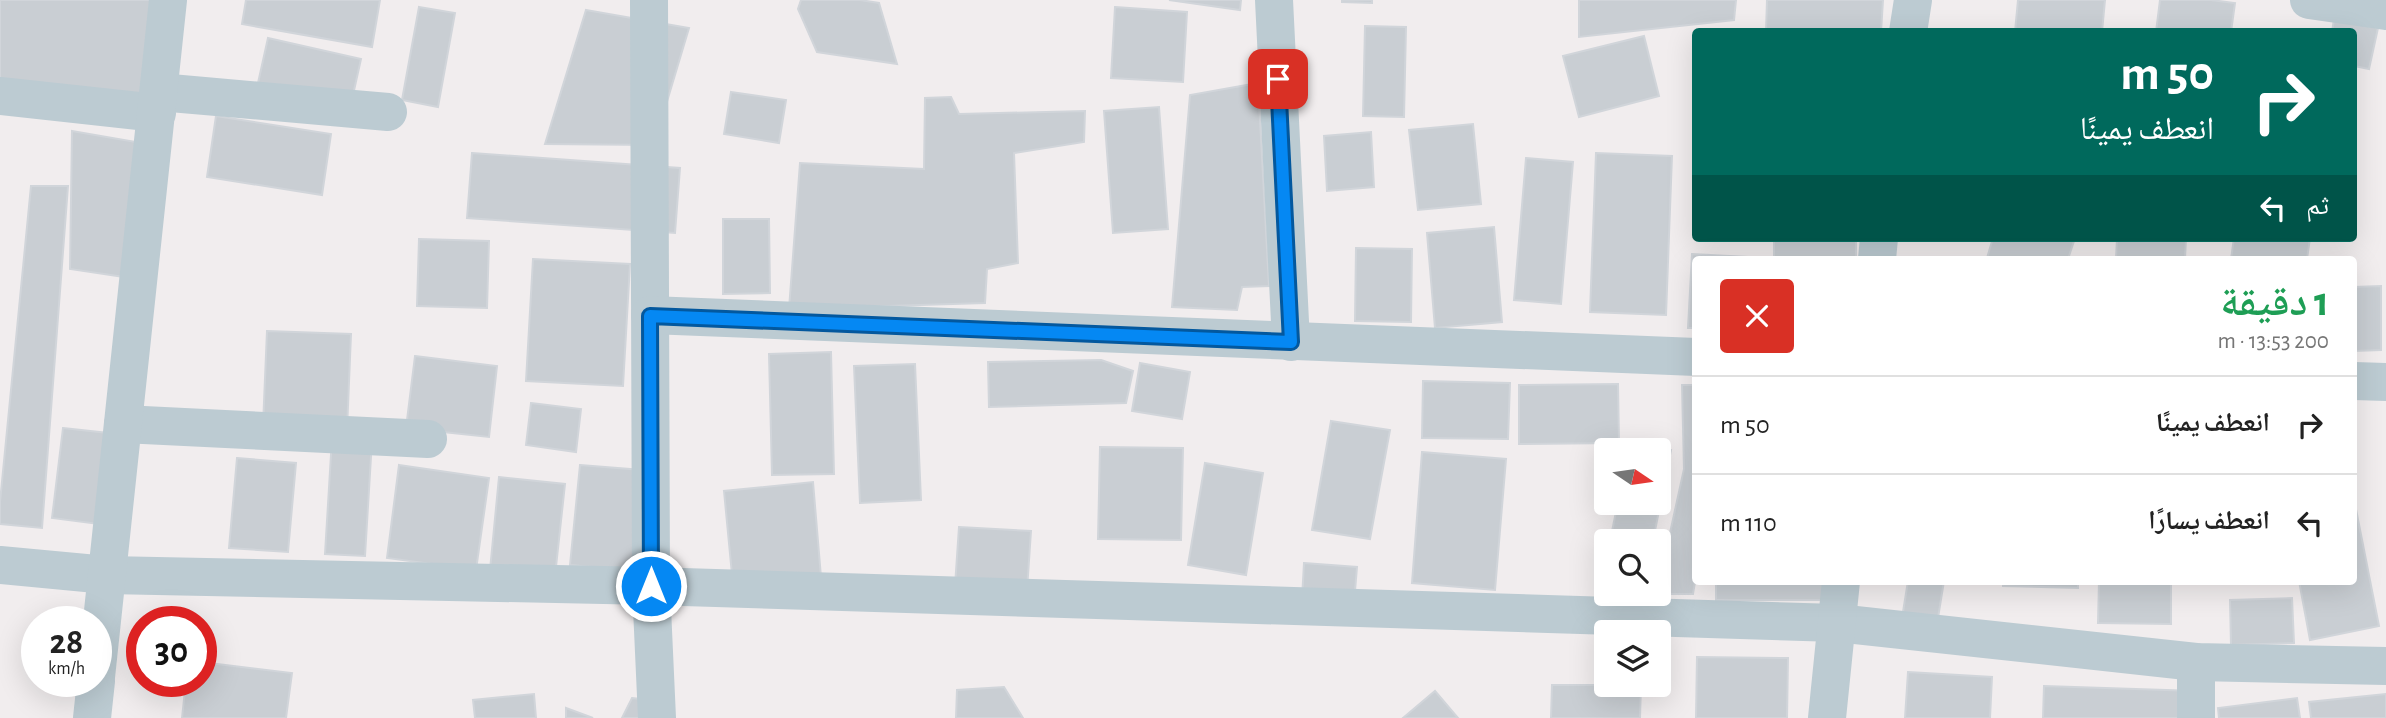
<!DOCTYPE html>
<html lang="ar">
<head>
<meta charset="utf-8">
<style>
	body { margin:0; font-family:"Alegreya Sans","Noto Naskh Arabic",sans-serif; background:#f2f2f2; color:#222; direction:rtl; height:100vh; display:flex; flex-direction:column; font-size:26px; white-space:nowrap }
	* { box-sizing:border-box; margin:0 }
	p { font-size:23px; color:#767676 }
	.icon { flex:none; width:38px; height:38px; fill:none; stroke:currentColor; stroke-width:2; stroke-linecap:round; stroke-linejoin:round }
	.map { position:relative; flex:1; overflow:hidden; direction:ltr }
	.sheet { position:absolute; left:1692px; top:256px; width:665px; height:329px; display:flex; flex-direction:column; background:#fff; border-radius:7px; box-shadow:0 7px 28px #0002; direction:rtl }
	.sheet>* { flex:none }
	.guide { position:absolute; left:1692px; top:28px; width:665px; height:214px; border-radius:7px; box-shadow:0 7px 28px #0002; direction:rtl; background:#00695c; color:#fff; overflow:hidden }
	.needle { width:46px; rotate:103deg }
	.controls { position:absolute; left:1594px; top:438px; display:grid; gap:14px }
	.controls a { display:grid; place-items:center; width:77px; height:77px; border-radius:7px; background:#fff; box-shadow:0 7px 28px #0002; font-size:35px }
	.speed { position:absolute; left:21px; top:606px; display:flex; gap:14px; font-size:35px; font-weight:700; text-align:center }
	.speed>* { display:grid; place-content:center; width:91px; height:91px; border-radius:50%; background:#fff; box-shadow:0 7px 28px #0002; line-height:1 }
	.speed small { font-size:18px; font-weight:400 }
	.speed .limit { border:10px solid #d22; background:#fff; color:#111 }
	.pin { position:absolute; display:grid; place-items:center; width:60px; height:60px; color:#fff; margin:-30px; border-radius:14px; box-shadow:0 4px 10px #0006 }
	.me { position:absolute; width:77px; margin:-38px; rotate:0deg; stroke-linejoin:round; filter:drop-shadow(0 0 5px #0008) }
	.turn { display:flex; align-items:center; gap:24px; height:147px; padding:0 28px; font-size:32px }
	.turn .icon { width:91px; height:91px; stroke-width:2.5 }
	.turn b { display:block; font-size:49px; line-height:60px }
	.then { display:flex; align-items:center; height:66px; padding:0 28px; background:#0003; gap:14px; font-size:26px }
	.round { display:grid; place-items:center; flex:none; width:74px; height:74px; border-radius:7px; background:#f2f2f2 }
	.head { display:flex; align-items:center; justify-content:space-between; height:119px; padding:0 28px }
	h1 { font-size:42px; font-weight:600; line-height:52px; color:#1e9e55 }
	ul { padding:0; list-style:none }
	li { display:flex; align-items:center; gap:21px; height:98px; padding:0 28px; border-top:2px solid #e0e0e0 }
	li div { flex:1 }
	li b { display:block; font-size:26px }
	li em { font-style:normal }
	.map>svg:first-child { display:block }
	.building { fill:#c9ced3; stroke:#d1d5da; stroke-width:2 }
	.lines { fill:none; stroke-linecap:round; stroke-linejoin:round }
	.street { stroke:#bccbd2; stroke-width:38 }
	.route-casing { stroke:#03589e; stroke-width:18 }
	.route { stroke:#0588f3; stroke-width:12 }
</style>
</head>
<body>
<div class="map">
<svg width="2386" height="718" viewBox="0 0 2386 718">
	<rect width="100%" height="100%" fill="#f1edee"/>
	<g class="building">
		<path d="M 0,0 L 161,0 L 147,107 L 0,89 Z"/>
		<path d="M 246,0 L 380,0 L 372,47 L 242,24 Z"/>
		<path d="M 801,0 L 860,0 L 879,3 L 897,64 L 817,52 L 798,9 Z"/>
		<path d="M 1169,0 L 1241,0 L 1240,10 Z"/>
		<path d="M 1342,0 L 1372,0 L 1372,3 L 1342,2 Z"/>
		<path d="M 1579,0 L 1736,0 L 1734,20 L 1579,37 Z"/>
		<path d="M 1767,0 L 1883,0 L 1881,32 L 1766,32 Z"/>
		<path d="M 2018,0 L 2105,0 L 2102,32 L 2015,32 Z"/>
		<path d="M 2160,0 L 2211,0 L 2235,3 L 2231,32 L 2156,32 Z"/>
		<path d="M 419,7 L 455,13 L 438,107 L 402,100 Z"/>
		<path d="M 1115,7 L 1187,12 L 1183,82 L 1111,78 Z"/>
		<path d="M 586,10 L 689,28 L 654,145 L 545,144 Z"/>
		<path d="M 2334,19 L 2378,28 L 2369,69 L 2354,66 L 2354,32 L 2332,32 Z"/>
		<path d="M 1365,26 L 1406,27 L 1404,117 L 1363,116 Z"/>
		<path d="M 1644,36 L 1659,96 L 1579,117 L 1563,56 Z"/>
		<path d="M 268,38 L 361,59 L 351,104 L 258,83 Z"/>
		<path d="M 1258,83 L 1269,286 L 1242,287 L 1237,310 L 1172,307 L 1190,95 Z"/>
		<path d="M 731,92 L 786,100 L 779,143 L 724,134 Z"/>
		<path d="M 951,97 L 959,114 L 1085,111 L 1084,142 L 1014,153 L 1018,263 L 987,269 L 985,303 L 789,309 L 800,163 L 924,169 L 925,98 Z"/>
		<path d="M 1159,107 L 1168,229 L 1113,233 L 1104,111 Z"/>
		<path d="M 216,116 L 331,134 L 322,195 L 207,177 Z"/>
		<path d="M 1473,124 L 1481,204 L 1418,210 L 1409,130 Z"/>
		<path d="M 72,131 L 136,142 L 131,278 L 70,269 Z"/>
		<path d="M 1371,132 L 1374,187 L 1327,191 L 1324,136 Z"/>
		<path d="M 472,153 L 680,168 L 675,233 L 467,218 Z"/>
		<path d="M 1596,153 L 1672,156 L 1666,315 L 1590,312 Z"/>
		<path d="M 1526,158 L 1573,162 L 1561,304 L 1514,300 Z"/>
		<path d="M 31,186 L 68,186 L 42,528 L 0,524 L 0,502 Z"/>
		<path d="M 723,219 L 769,219 L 770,293 L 723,294 Z"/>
		<path d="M 1494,227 L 1502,322 L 1435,328 L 1427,233 Z"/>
		<rect x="1774" y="238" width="82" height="21"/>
		<path d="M 1993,238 L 2075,238 L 2068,259 L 1987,258 Z"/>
		<path d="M 2117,238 L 2186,238 L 2185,259 L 2116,259 Z"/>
		<path d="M 2234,238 L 2310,238 L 2307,259 L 2231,259 Z"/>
		<path d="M 419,239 L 489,241 L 487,308 L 417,306 Z"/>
		<path d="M 1356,248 L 1412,249 L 1411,322 L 1355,321 Z"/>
		<path d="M 1692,254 L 1748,257 L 1696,259 L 1696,328 L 1688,328 Z"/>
		<path d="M 533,259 L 630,264 L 623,386 L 526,381 Z"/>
		<path d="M 2381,286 L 2381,350 L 2354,351 L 2354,287 Z"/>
		<path d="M 267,331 L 351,334 L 347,430 L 263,426 Z"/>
		<path d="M 831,352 L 834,474 L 772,475 L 769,354 Z"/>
		<path d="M 415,356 L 497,366 L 489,437 L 406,428 Z"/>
		<path d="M 1101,360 L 1133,371 L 1126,403 L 989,407 L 988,362 Z"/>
		<path d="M 1140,363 L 1190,372 L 1182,419 L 1132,411 Z"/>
		<path d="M 915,364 L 921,500 L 860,503 L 854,366 Z"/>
		<path d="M 1423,381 L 1510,383 L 1508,439 L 1422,438 Z"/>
		<path d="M 1618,384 L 1619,443 L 1519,444 L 1519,385 Z"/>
		<path d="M 1682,385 L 1696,385 L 1696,576 L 1693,594 L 1656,594 L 1659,593 L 1659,583 L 1684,469 Z"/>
		<path d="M 531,403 L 581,409 L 576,452 L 526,445 Z"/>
		<path d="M 1331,421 L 1390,430 L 1370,539 L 1312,530 Z"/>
		<path d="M 63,428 L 117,434 L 106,525 L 52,518 Z"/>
		<path d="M 332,438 L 372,440 L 365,556 L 325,554 Z"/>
		<path d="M 1630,442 L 1671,450 L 1653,541 L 1610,541 L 1618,502 L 1659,502 L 1659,450 L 1628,450 Z"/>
		<path d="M 1100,447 L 1183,448 L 1181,540 L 1098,539 Z"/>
		<path d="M 1422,452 L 1506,459 L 1495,590 L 1412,583 Z"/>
		<path d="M 237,458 L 296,463 L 288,552 L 229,548 Z"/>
		<path d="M 1205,463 L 1263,473 L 1246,575 L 1188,565 Z"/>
		<path d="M 399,465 L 489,478 L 476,570 L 387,558 Z"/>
		<path d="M 580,465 L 642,470 L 633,571 L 570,565 Z"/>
		<path d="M 499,477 L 565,484 L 555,576 L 490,570 Z"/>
		<path d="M 813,482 L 821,577 L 733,585 L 724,491 Z"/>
		<path d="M 2354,499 L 2379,626 L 2310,640 L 2299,581 L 2354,581 Z"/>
		<path d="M 959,527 L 1031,531 L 1027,590 L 955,586 Z"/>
		<path d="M 1606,557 L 1606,593 L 1642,593 L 1640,605 L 1598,597 Z"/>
		<path d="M 1304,563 L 1357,567 L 1354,603 L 1302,599 Z"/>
		<rect x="1716" y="581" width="115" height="19"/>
		<path d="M 1908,581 L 1944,581 L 1937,624 L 1902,618 Z"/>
		<path d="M 2003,581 L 2078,581 L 2078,588 L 2003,586 Z"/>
		<path d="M 2099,581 L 2171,581 L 2171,624 L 2098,623 Z"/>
		<path d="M 2292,598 L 2294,643 L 2231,645 L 2230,600 Z"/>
		<path d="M 1697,657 L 1788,658 L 1787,718 L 1696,718 Z"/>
		<path d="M 201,662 L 292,673 L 286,718 L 182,718 L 186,681 L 201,681 Z"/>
		<path d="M 1908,672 L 1992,677 L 1990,718 L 1905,718 Z"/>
		<path d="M 1552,685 L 1641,685 L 1640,718 L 1551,718 Z"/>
		<path d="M 2044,686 L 2196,691 L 2195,718 L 2043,718 Z"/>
		<path d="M 1004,687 L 1023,718 L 956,718 L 957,690 Z"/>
		<path d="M 1435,691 L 1458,718 L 1403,718 Z"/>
		<path d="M 534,694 L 536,718 L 475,718 L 473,700 Z"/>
		<path d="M 2386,694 L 2386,718 L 2311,718 L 2309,702 Z"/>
		<path d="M 632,698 L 667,702 L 665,718 L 622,718 Z"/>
		<path d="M 2297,698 L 2300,718 L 2219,718 L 2218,708 Z"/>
		<path d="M 566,708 L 593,718 L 566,718 Z"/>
	</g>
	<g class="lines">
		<g class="street">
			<path d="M 649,0 L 651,586 L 657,718"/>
			<path d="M 1274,0 L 1291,342"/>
			<path d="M 2309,0 L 2386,11"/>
			<path d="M 1908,32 L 1913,0"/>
			<path d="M 159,92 L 388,112"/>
			<path d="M 0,96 L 157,113"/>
			<path d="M 1877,259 L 1879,238"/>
			<path d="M 650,315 L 1696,357"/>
			<path d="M 2354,381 L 2386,382"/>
			<path d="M 123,424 L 428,439"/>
			<path d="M 0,565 L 107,575 L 651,586 L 1837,623 L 2196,662 L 2386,666"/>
			<path d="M 2196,662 L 2196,718"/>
			<path d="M 96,677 L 168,0"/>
			<path d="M 92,718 L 96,681"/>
			<path d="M 1827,718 L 1841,581"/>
		</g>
	</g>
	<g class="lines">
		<g class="route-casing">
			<path id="route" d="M 651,586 L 650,316 L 1291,342 L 1278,79"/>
		</g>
		<use href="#route" class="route"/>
	</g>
</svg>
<div class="controls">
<a><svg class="needle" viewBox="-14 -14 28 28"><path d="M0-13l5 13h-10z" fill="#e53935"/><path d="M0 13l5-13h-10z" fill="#767676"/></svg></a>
<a><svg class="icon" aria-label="search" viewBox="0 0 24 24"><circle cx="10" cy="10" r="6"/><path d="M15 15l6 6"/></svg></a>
<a><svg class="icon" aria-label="layers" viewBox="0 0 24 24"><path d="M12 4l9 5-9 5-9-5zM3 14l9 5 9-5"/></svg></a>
</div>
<div class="speed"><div>28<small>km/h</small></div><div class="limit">30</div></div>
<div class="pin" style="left:1278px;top:79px;background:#d93025"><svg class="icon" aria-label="arrive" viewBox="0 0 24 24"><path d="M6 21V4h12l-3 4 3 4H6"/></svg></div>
<svg class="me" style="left:651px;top:586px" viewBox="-20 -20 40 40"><circle r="17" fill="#0588f3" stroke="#fff" stroke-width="3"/><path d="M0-11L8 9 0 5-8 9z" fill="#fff"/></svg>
<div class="guide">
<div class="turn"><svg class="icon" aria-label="right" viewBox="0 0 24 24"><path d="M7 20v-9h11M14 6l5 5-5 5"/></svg><div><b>50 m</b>انعطف يمينًا</div></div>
<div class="then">ثم<svg class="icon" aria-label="left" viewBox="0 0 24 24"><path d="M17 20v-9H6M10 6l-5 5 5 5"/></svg></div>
</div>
<section class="sheet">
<div class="head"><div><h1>1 دقيقة</h1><p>200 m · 13:53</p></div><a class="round" style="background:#d93025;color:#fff"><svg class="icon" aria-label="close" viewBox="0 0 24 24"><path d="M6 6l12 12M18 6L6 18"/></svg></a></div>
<ul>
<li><svg class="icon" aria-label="right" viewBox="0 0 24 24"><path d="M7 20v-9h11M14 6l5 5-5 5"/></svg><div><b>انعطف يمينًا</b></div><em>50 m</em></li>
<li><svg class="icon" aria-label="left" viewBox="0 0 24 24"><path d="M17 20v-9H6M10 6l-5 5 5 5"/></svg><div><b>انعطف يسارًا</b></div><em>110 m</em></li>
</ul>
</section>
</div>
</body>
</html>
